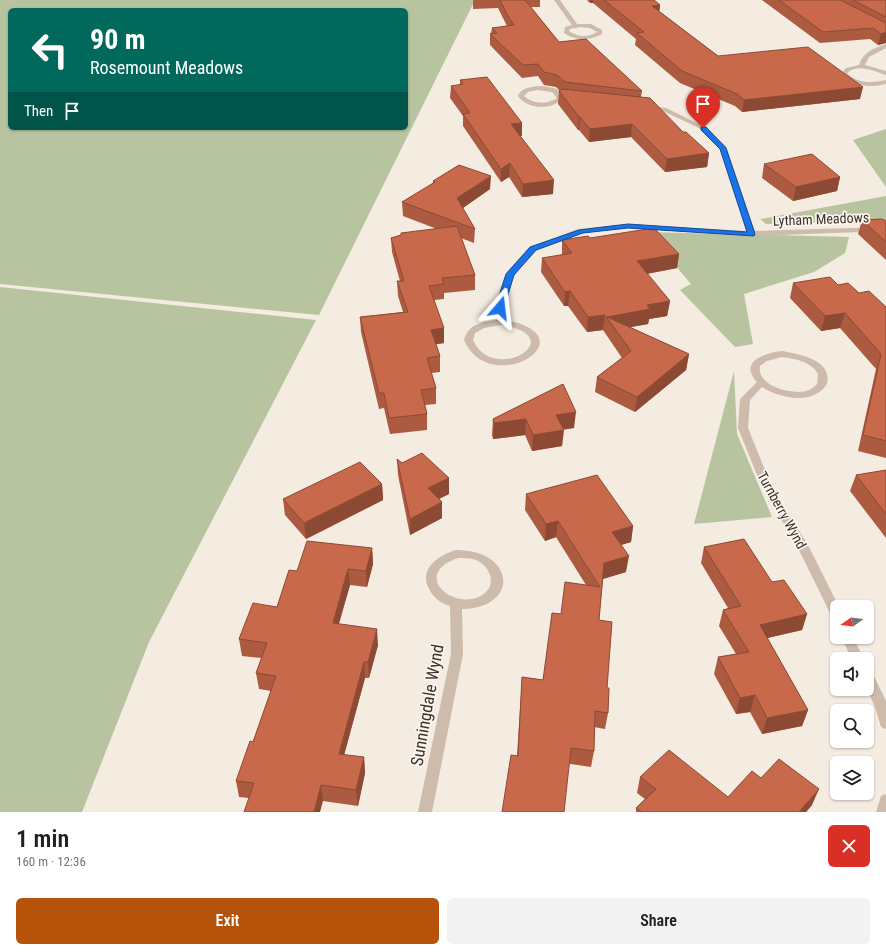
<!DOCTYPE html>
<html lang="en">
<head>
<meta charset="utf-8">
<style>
	body { margin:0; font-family:"Roboto Condensed",sans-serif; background:#f2f2f2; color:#202124; height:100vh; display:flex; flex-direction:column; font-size:15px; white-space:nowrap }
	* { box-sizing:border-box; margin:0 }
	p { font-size:13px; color:#757577 }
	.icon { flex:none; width:22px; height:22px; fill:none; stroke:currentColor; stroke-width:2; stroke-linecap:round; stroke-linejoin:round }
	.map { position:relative; height:812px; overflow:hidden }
	.panel { display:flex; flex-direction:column; background:#fff; flex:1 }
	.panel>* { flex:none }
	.hud { position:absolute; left:8px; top:8px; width:400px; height:122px; border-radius:6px; box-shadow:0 1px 3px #0004; background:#00695c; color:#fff; overflow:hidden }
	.needle { width:26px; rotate:256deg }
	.controls { position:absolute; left:830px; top:600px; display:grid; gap:8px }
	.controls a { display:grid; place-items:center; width:44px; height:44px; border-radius:6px; background:#fff; box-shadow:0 1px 3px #0004; font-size:20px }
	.pin { position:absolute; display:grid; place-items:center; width:34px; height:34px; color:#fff; margin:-41px -17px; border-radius:50% 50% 50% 0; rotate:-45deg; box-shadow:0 0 4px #0007 }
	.pin .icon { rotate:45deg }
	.me { position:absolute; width:44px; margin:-22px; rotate:17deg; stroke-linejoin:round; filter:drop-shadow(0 0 3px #0008) }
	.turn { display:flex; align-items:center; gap:14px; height:84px; padding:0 16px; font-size:18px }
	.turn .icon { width:52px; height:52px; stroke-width:2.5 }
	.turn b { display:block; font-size:28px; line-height:34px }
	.then { display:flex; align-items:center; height:38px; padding:0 16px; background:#0003; gap:8px; font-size:15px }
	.round { display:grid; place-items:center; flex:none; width:42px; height:42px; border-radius:6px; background:#f2f2f2 }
	.summary { display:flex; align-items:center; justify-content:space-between; height:68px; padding:0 16px }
	h1 { font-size:24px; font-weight:600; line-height:30px }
	.action { display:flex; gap:8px; margin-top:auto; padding:8px 16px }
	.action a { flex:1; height:46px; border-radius:6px; background:#b45309; color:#fff; font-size:16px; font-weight:600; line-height:46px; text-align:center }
	.action a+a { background:#f2f2f2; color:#202124 }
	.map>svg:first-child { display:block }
	.green { fill:#b8c4a0; fill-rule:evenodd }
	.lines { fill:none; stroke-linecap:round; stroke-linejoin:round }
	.street { fill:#cdbbac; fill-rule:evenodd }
	.wall { fill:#ac5a40 }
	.shaded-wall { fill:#8c4a34 }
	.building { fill:#c8694b; stroke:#8c4a34 }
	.route { fill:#1a73e8; stroke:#114b97 }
	.labels { text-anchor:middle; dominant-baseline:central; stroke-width:3.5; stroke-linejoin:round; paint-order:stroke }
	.street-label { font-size:14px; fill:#3b302b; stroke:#fbf5ee }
	.near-street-label { font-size:17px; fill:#3b302b; stroke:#fbf5ee }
</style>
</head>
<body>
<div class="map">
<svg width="886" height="812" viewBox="0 0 886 812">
	<rect width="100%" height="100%" fill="#f4ebe1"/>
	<g class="green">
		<path d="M 0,0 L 475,0 L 319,315 L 0,284 ZM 10,10 L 406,10 L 406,128 L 10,128 Z"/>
		<path d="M 886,129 L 886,187 L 853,140 Z"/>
		<path d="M 886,196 L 886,221 L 766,224 L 760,219 Z"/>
		<path d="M 647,232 L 849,237 L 845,253 L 814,272 L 744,294 L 753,344 L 735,347 L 680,290 L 691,284 Z"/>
		<path d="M 0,287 L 316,320 L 149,642 L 82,812 L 0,812 Z"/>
		<path d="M 734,371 L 737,434 L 772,517 L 694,524 Z"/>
	</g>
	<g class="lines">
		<g class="street">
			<path d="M 554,0 L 560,0 L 577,24 L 591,24 L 602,30 L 602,34 C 590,41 575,41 564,33 L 565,27 L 572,25 ZM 580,27 L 590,28 L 597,32 C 588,38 578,37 569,31 L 570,29 Z"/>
			<path d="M 886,44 L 886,48 L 869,57 L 865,65 L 886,71 L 886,75 C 874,71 858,63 847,73 C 857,84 873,83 886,80 L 886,84 C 870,88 851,87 841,73 L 846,68 L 859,65 C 863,52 874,48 886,44 Z"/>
			<path d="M 544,86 L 557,89 L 563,96 L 574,99 C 570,102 567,99 562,100 C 559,101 556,104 553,105 C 541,109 526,107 518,96 C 521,87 535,86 544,86 ZM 537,90 L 552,92 L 557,98 C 547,105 533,104 524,96 L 528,92 Z"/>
			<path d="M 646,105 L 666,108 L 705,127 L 726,146 L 755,231 L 886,227 L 886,231 L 752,236 L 628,228 L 582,233 L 536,251 L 514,275 L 503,308 L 506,320 C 592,337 490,400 464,340 C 469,323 481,323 497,320 L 495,308 L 507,272 L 530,247 L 578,229 L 628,224 L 747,231 L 720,149 L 701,129 L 663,111 L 644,108 L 643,107 ZM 502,325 C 573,337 493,386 473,340 L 475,333 L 484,328 Z"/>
			<path d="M 782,351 C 799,354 833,360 827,384 C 814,405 780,399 762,387 L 750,400 L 748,428 L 771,485 L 809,547 L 839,607 L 837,607 L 837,621 L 833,619 L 798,548 L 761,485 L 738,428 L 740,399 L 757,382 C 738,361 765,353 782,351 ZM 782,357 C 795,359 811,361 818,374 L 817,384 C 814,387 811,390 806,391 C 792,395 756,386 760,366 L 767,361 Z"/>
			<path d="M 456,550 C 516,550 520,608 462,609 L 463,654 L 432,812 L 418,812 L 451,654 L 450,606 C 440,603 434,598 429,589 C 418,569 439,555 456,550 ZM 458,558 C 464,558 470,558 476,560 C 488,565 497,581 486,592 C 464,613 419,585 444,565 C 447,562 453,560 458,558 Z"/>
			<path d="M 841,637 L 853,637 L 864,659 L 852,659 Z"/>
			<path d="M 867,671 L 872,672 L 886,701 L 886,729 L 881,727 L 875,707 L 867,689 Z"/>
			<path d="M 886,794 L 886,812 L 876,812 L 881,796 Z"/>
		</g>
	</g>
	<g class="wall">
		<path d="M 473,0 L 540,0 L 540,7 L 531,7 L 559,42 L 642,91 L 641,97 L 709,153 L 707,167 L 665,172 L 631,137 L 589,142 L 579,130 L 578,130 L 558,104 L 559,91 L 560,91 L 556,87 L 544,85 L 538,76 L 522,78 L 490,45 L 490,34 L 491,33 L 492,28 L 507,26 L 498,8 L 473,9 Z"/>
		<path d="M 587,0 L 654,0 L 660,5 L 659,11 L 718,56 L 860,99 L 742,112 L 735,106 L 680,83 L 635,45 L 636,39 L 593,3 L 590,3 Z"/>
		<path d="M 762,0 L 886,0 L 886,43 L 878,45 L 870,39 L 820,43 Z"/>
		<path d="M 460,80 L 522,123 L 522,136 L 520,136 L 553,194 L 522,197 L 509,177 L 501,182 L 463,126 L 463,116 L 450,98 L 451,86 L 460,85 Z"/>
		<path d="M 764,164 L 840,177 L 837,191 L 793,201 L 762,178 Z"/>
		<path d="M 433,181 L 490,189 L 463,208 L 475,229 L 474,243 L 461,238 L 475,275 L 475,290 L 444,293 L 444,299 L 434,300 L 444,343 L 436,344 L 440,356 L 440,372 L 431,373 L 436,388 L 436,404 L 425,405 L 427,414 L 427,430 L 390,434 L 384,408 L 379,409 L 361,332 L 360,317 L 403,312 L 398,296 L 397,281 L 400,281 L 392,252 L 391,238 L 401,235 L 401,233 L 437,229 L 403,216 L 402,202 L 433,183 Z"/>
		<path d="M 862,220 L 886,221 L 886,260 L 858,234 Z"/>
		<path d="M 590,238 L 679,254 L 677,268 L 647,274 L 670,301 L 667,316 L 649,319 L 648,324 L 630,327 L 689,354 L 686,370 L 635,412 L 595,392 L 597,377 L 622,358 L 603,330 L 587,332 L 568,306 L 564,306 L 541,272 L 542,258 L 562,255 L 562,240 Z"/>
		<path d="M 793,283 L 838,285 L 859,293 L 886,307 L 886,458 L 858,451 L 876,369 L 840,328 L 821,331 L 790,298 Z"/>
		<path d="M 563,384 L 574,428 L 563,429 L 562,446 L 532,451 L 525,435 L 493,439 L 492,435 L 493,419 Z"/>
		<path d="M 397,459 L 402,463 L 449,478 L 449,494 L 439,499 L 442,502 L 442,518 L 410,535 L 398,475 Z"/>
		<path d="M 886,470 L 886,538 L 850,491 L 856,475 Z"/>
		<path d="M 382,484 L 383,500 L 306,539 L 285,515 L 283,499 Z"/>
		<path d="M 526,494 L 633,526 L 631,542 L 621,545 L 626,572 L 603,579 L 599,620 L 607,688 L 608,713 L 605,729 L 594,727 L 594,751 L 591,767 L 517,756 L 522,677 L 543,680 L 561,614 L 586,585 L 556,537 L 545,541 L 525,510 Z"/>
		<path d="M 704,547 L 772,582 L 807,614 L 802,630 L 767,638 L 808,710 L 802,726 L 762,734 L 750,712 L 736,714 L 714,674 L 718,657 L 736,654 L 719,626 L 723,610 L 728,608 L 701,563 Z"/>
		<path d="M 372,548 L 373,564 L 367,587 L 350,585 L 339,624 L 378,645 L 369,678 L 365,678 L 344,755 L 364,757 L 365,773 L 358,806 L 323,801 L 249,798 L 239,797 L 236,781 L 253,742 L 271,691 L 259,689 L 256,673 L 262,658 L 242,656 L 239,639 L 277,607 L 297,571 Z"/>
		<path d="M 640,777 L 728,797 L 761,778 L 812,805 L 806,812 L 636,812 L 636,808 L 645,799 L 637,793 Z"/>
	</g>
	<g class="shaded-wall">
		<rect x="590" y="0" width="3" height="3"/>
		<path d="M 660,5 L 659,16 L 652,6 Z"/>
		<path d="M 886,32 L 886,43 L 878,45 L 881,34 Z"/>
		<path d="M 863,87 L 860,99 L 742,112 L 744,100 Z"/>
		<path d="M 579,117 L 580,117 L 579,130 L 578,130 Z"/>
		<path d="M 522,123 L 522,136 L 511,137 L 511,124 Z"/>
		<path d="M 632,124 L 631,137 L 589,142 L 590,129 Z"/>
		<path d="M 709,153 L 707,167 L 665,172 L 667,159 Z"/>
		<path d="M 510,163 L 509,177 L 501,182 L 501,169 Z"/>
		<path d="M 491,176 L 490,189 L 457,212 L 457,198 Z"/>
		<path d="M 840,177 L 837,191 L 793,201 L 796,187 Z"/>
		<path d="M 554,180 L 553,194 L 522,197 L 523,184 Z"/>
		<path d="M 679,254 L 677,268 L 635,276 L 637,261 Z"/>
		<path d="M 570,291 L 568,306 L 564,306 L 565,292 Z"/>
		<path d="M 670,301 L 667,316 L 649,319 L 648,324 L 615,330 L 607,317 L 647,305 Z"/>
		<path d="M 845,313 L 840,328 L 821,331 L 825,316 Z"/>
		<path d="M 605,315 L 603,330 L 587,332 L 588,317 Z"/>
		<path d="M 444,328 L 444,343 L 431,345 L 431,330 Z"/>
		<path d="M 689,354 L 686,370 L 635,412 L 637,397 Z"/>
		<path d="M 576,412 L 574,428 L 555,431 L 556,415 Z"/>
		<path d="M 526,419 L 525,435 L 493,439 L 494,423 Z"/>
		<path d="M 564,430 L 562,446 L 532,451 L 533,435 Z"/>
		<path d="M 449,478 L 449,494 L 428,504 L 428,488 Z"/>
		<path d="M 382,484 L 383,500 L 306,539 L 304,523 Z"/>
		<path d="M 442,502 L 442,518 L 410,535 L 410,519 Z"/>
		<path d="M 558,521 L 556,537 L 545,541 L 546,524 Z"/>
		<path d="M 633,526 L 631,542 L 610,548 L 612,532 Z"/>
		<path d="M 372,548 L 373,564 L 367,587 L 366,571 Z"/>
		<path d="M 629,556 L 626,572 L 602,579 L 604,563 Z"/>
		<path d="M 348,569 L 350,585 L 334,639 L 333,623 Z"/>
		<path d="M 807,614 L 802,630 L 755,641 L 760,625 Z"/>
		<path d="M 377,629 L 378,645 L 369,678 L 368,662 Z"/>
		<path d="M 364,662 L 365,678 L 340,770 L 339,754 Z"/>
		<path d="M 755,695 L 750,712 L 736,714 L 740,698 Z"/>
		<path d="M 808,710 L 802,726 L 762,734 L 767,718 Z"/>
		<path d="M 364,757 L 365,773 L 358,806 L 356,790 Z"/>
		<path d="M 321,785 L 323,801 L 320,812 L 314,812 Z"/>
		<path d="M 819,789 L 812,805 L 806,812 L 799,812 Z"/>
	</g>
	<g class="building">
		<path d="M 500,0 L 525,0 L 559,42 L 586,39 L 642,91 L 565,82 L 557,75 L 544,72 L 538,64 L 523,65 L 490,34 L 497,33 L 492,28 L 514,25 L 508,16 Z"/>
		<path d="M 604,0 L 654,0 L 660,5 L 652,6 L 718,56 L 808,47 L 863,87 L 744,100 L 737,94 L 682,71 L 637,33 L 644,32 Z"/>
		<path d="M 779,0 L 840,0 L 886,23 L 886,32 L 881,34 L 873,28 L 823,32 Z"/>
		<path d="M 853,0 L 886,0 L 886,17 Z"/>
		<path d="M 487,77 L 522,123 L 511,124 L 554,180 L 523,184 L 510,163 L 501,169 L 463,114 L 470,113 L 451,86 L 463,84 L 460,80 Z"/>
		<path d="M 562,89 L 650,98 L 683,132 L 686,132 L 709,153 L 667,159 L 632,124 L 590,129 L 580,117 L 579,117 L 559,91 Z"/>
		<path d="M 812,154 L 840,177 L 796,187 L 764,164 Z"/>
		<path d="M 459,165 L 491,176 L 457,198 L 475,229 L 402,202 L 435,182 L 433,181 Z"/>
		<path d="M 882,219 L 886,221 L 886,242 L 862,220 Z"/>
		<path d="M 457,226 L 475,275 L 442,278 L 444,284 L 429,286 L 444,328 L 431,330 L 440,356 L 427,358 L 436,388 L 421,390 L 427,414 L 389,418 L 384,393 L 379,393 L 360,317 L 408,312 L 397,281 L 404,281 L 391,238 L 401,235 L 401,233 Z"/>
		<path d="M 654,228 L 679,254 L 637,261 L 670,301 L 647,305 L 650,309 L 607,317 L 689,354 L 637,397 L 597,377 L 631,351 L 605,315 L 588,317 L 570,291 L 565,292 L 542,258 L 572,253 L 562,240 L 588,236 L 590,238 Z"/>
		<path d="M 830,277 L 838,285 L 848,283 L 859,293 L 869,291 L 886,307 L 886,441 L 863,435 L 881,354 L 845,313 L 825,316 L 793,283 Z"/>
		<path d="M 563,384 L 576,412 L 556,415 L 564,430 L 533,435 L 526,419 L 494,423 L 493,419 Z"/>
		<path d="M 422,453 L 449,478 L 428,488 L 442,502 L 410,519 L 397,459 L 402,463 Z"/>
		<path d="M 360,462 L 382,484 L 304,523 L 283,499 Z"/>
		<path d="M 886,470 L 886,514 L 856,475 Z"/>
		<path d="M 597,475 L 633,526 L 612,532 L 629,556 L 604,563 L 599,620 L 612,622 L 607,688 L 609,688 L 608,713 L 595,711 L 594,751 L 571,748 L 564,812 L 502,812 L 511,755 L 518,756 L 522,677 L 543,680 L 552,613 L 561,614 L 565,582 L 600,587 L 558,521 L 546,524 L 526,494 Z"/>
		<path d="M 744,539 L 772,582 L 784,580 L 807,614 L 760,625 L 808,710 L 767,718 L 755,695 L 740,698 L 718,657 L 749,652 L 723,610 L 741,606 L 704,547 Z"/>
		<path d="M 307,541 L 372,548 L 366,571 L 348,569 L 333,623 L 377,629 L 368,662 L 364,662 L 339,754 L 364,757 L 356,790 L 321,785 L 314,812 L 244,812 L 254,783 L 236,781 L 250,741 L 253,742 L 276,676 L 256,673 L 267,643 L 239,639 L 253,603 L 277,607 L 289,570 L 297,571 Z"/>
		<path d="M 669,750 L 728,797 L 752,771 L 761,778 L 779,759 L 819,789 L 799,812 L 642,812 L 636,808 L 656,789 L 640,777 Z"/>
	</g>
	<path class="route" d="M 701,127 L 706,127 L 726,148 L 755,234 L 754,236 L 628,228 L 583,233 L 536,250 L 514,275 L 504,308 L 500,311 L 497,310 L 495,308 L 506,274 L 530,247 L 579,230 L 628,224 L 747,232 L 720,149 L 701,130 Z"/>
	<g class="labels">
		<g class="street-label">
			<text transform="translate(821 219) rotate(-2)">Lytham Meadows</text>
			<text transform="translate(782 510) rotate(61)">Turnberry Wynd</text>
		</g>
		<g class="near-street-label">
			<text transform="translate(427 705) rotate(-80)">Sunningdale Wynd</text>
		</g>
	</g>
</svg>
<div class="controls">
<a><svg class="needle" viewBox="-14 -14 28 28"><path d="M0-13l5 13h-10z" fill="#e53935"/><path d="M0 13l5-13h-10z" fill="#757577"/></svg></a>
<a><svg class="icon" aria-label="sound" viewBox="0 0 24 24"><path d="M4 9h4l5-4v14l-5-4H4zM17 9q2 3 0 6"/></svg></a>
<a><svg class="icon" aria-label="search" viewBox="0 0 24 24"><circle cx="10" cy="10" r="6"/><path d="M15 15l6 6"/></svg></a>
<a><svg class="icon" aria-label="layers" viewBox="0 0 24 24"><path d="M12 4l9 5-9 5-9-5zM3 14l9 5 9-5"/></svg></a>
</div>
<div class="pin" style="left:703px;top:128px;background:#d93025"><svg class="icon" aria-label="arrive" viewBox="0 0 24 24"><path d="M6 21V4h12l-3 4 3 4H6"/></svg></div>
<svg class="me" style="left:500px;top:308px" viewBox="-20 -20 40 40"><path d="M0-17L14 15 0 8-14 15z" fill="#1a73e8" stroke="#fff" stroke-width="4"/></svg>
<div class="hud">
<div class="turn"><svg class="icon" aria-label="left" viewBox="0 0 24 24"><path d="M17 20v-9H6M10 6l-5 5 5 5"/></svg><div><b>90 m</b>Rosemount Meadows</div></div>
<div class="then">Then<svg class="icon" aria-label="arrive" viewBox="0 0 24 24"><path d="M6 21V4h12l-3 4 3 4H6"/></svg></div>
</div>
</div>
<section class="panel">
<div class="summary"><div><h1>1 min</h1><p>160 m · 12:36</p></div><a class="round" style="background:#d93025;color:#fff"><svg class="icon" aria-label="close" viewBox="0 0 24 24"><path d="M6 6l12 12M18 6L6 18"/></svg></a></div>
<div class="action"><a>Exit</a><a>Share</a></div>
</section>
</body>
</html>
